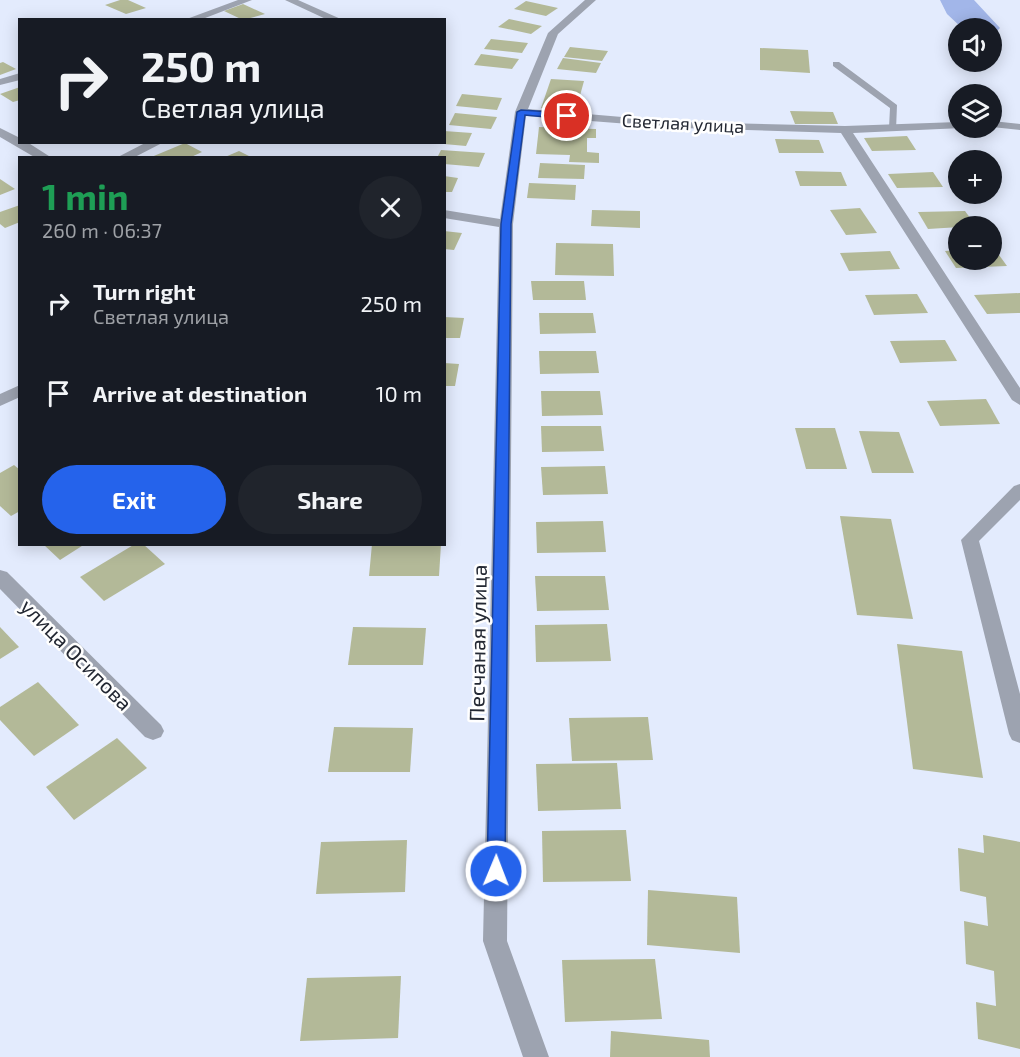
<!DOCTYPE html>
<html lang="en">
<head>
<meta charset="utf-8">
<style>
	body { margin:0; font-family:"Exo 2",sans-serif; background:#20242c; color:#f1f3f6; height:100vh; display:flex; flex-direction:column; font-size:22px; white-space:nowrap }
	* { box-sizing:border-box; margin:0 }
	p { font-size:20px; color:#9ea1a6 }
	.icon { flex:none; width:33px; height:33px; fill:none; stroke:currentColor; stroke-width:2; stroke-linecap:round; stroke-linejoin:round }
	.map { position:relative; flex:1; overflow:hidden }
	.side { position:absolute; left:18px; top:156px; width:428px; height:390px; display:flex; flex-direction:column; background:#171b24; border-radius:0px; box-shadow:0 3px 15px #0003 }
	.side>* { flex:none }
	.top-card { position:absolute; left:18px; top:18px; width:428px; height:126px; border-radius:0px; box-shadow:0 3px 15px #0003; background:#171b24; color:#f1f3f6; overflow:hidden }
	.controls { position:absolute; left:948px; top:18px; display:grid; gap:12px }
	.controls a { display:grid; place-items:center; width:54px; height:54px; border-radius:50%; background:#171b24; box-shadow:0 3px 15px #0003; font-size:30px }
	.pin { position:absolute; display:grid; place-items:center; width:51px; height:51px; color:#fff; margin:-26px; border:3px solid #fff; border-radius:50%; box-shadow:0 2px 6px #0007 }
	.me { position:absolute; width:66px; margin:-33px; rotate:1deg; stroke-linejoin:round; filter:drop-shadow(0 0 4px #0008) }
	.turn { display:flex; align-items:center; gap:21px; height:126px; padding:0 24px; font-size:27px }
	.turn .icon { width:78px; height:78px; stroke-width:2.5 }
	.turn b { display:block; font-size:42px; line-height:51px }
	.round { display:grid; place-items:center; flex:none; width:63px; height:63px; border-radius:32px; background:#20242c }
	.head { display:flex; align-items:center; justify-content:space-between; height:102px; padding:0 24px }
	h1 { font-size:36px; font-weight:700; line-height:45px; color:#1e9e55 }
	.action { display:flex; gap:12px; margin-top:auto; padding:12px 24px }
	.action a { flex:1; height:69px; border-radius:36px; background:#2563eb; color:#fff; font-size:24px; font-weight:700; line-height:69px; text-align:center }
	.action a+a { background:#20242c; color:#f1f3f6 }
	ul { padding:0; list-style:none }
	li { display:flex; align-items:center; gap:18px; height:90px; padding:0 24px }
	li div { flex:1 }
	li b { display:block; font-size:22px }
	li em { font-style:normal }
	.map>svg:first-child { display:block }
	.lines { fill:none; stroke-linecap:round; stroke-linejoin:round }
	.river { fill:#a2b6e9; fill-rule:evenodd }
	.building { fill:#b3b998 }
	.lane { fill:#9da3b0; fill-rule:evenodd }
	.street { fill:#9da3b0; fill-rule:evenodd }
	.route { fill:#2563eb; stroke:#184099; stroke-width:1.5 }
	.labels { text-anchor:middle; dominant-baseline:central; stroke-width:5; stroke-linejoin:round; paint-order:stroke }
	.far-street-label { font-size:18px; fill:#232833; stroke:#fff }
	.street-label { font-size:21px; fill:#232833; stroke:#fff }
</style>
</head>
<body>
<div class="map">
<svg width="1020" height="1057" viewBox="0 0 1020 1057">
	<rect width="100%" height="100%" fill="#e3ebfd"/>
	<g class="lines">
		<path class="river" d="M 940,0 L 974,0 L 1000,28 L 992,36 L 992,28 L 962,28 L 947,14 Z"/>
	</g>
	<g class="building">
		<path d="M 120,0 L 128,0 L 146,8 L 126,14 L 105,5 Z"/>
		<path d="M 526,1 L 558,8 L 546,16 L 514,9 Z"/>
		<path d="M 243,4 L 265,14 L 243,20 L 224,11 Z"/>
		<path d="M 509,19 L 542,26 L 531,34 L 498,27 Z"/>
		<path d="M 491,39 L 528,43 L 522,53 L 484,49 Z"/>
		<path d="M 570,47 L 608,51 L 602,61 L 564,57 Z"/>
		<path d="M 760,48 L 808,50 L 810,73 L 760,70 Z"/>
		<path d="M 481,54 L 519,59 L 512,69 L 474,65 Z"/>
		<path d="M 563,58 L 601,63 L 596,73 L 557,69 Z"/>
		<path d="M 3,62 L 16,69 L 0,75 L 0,63 Z"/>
		<path d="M 551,79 L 584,81 L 576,110 L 541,108 Z"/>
		<path d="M 20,87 L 20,100 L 13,102 L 0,94 Z"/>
		<path d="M 462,94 L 502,98 L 497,110 L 456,106 Z"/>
		<path d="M 790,111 L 833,112 L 838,124 L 795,124 Z"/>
		<path d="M 455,113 L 497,117 L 491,129 L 449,125 Z"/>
		<path d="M 539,127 L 596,129 L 596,138 L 587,138 L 587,152 L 599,153 L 599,163 L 569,162 L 570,155 L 536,154 Z"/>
		<path d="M 444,131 L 472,133 L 466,146 L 444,144 Z"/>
		<path d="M 907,136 L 916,150 L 872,151 L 864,138 Z"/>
		<path d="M 775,139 L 819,140 L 824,153 L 779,153 Z"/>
		<path d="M 185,143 L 202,152 L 189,158 L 149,158 Z"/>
		<path d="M 441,150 L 485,153 L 479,167 L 444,164 L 444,158 L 437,158 Z"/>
		<path d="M 239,151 L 251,157 L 225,157 Z"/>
		<path d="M 540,163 L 585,165 L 584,179 L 538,178 Z"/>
		<path d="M 795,171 L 841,172 L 847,186 L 800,186 Z"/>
		<path d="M 933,172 L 943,187 L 897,188 L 888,174 Z"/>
		<path d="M 444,176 L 458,178 L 452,192 L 444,192 Z"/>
		<path d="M 0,179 L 15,189 L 0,195 Z"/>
		<path d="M 529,183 L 576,185 L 575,200 L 527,198 Z"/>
		<path d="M 20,205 L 20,222 L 5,228 L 0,224 L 0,212 Z"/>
		<path d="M 860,208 L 877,233 L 846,235 L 830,210 Z"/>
		<path d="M 592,210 L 640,211 L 640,228 L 591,226 Z"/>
		<path d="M 965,211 L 976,226 L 928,229 L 918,212 Z"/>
		<path d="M 444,231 L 462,233 L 454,250 L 444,249 Z"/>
		<path d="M 556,243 L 613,244 L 614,276 L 555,275 Z"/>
		<path d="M 994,248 L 1007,266 L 956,268 L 945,251 L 958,250 L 958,260 L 992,260 L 992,249 Z"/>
		<path d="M 890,251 L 900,269 L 849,271 L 840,253 Z"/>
		<path d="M 531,281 L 584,281 L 586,300 L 533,300 Z"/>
		<path d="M 1020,293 L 1020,313 L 987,314 L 974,295 Z"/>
		<path d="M 917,294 L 928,313 L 874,315 L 865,295 Z"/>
		<path d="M 539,313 L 593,313 L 596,333 L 540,334 Z"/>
		<path d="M 444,317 L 464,318 L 460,338 L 444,338 Z"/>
		<path d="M 945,340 L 957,361 L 900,363 L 890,341 Z"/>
		<path d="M 539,351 L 596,351 L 599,373 L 540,374 Z"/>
		<path d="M 444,363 L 459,364 L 455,386 L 444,386 Z"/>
		<path d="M 541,391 L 600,391 L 603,415 L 542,416 Z"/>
		<path d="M 986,399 L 1000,424 L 940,426 L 927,401 Z"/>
		<path d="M 541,426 L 601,426 L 604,451 L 542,452 Z"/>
		<path d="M 795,428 L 835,428 L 847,469 L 806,469 Z"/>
		<path d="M 859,431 L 899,432 L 914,473 L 872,473 Z"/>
		<path d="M 14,465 L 20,470 L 20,511 L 11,516 L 0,506 L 0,473 Z"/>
		<path d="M 605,466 L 608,494 L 543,495 L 541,467 Z"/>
		<path d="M 840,516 L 891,519 L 913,619 L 857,615 Z"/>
		<path d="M 603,521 L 606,552 L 537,553 L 536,522 Z"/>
		<path d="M 43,544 L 85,544 L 60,560 Z"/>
		<path d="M 135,544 L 143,544 L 165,564 L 104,601 L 80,577 Z"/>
		<path d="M 372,544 L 441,544 L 439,576 L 369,576 Z"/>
		<path d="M 535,576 L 605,576 L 609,610 L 537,611 Z"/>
		<path d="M 607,624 L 611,661 L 536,662 L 535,625 Z"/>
		<path d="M 0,627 L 19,647 L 0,659 Z"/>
		<path d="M 353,627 L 426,628 L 423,665 L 348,665 Z"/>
		<path d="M 897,644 L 962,651 L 983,778 L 913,769 Z"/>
		<path d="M 38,682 L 79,725 L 34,756 L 0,720 L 0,707 Z"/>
		<path d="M 648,717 L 653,760 L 572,761 L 569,718 Z"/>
		<path d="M 334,727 L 413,728 L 410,772 L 328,772 Z"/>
		<path d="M 117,738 L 147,768 L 74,820 L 46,787 Z"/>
		<path d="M 617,763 L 621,809 L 538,811 L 536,764 Z"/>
		<path d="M 626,830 L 631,881 L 543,882 L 542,831 Z"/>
		<path d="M 983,835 L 1020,842 L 1020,1049 L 978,1039 L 976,1002 L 996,1006 L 994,971 L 966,964 L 964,921 L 988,926 L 986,897 L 960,891 L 958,848 L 984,853 Z"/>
		<path d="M 407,840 L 405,892 L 316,894 L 321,842 Z"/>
		<path d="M 648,890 L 737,897 L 740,953 L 647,945 Z"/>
		<path d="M 655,959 L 662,1019 L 565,1022 L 562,960 Z"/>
		<path d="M 401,976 L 398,1038 L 300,1041 L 307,978 Z"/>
		<path d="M 611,1031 L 709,1040 L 710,1057 L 610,1057 Z"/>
	</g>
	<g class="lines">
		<path class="lane" d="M 833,62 L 839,62 L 897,105 L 896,130 L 889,128 L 890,108 L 833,66 Z"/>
		<g class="street">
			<path d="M 238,0 L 252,0 L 200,20 L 184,20 Z"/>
			<path d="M 285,0 L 298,0 L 343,20 L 328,20 Z"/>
			<path d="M 585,0 L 596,0 L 558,34 L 528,109 L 681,122 L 845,126 L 958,122 L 958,128 L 962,128 L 853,133 L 1020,388 L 1020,405 L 1012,400 L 841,133 L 681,128 L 526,116 L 513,224 L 507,941 L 549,1057 L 523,1057 L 483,941 L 499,227 L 444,218 L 444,210 L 500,219 L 515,112 L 548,33 Z"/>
			<path d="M 20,73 L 20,80 L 0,85 L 0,79 Z"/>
			<path d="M 992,121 L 1020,124 L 1020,130 L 992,127 Z"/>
			<path d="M 0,128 L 20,138 L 20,142 L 27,142 L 52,158 L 36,158 L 0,137 Z"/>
			<path d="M 147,142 L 164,142 L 133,158 L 116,158 Z"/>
			<path d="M 20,385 L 20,397 L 0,406 L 0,394 Z"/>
			<path d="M 1020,484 L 1020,500 L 979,541 L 1020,694 L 1020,743 L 1012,740 L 1009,734 L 961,540 L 1014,486 Z"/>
			<path d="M 0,570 L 7,572 L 161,725 L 164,731 L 161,737 L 153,740 L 145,737 L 0,589 Z"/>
		</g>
	</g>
	<path class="route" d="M 521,110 L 567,113 L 571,116 L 567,119 L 525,115 L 511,224 L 505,871 L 502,877 L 496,879 L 490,877 L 487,871 L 501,224 L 517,112 Z"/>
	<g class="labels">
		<g class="far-street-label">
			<text transform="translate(683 123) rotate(3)">Светлая улица</text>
		</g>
		<g class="street-label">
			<text transform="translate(477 643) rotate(-89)">Песчаная улица</text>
			<text transform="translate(77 654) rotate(45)">улица Осипова</text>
		</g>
	</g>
</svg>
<div class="controls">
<a><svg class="icon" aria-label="sound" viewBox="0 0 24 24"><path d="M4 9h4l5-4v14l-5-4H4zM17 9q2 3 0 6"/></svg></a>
<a><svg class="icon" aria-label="layers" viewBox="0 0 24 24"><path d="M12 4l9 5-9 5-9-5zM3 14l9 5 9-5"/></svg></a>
<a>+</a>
<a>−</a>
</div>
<div class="pin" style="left:567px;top:116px;background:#d93025"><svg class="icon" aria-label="arrive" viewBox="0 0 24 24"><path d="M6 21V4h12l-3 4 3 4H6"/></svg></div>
<svg class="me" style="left:496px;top:871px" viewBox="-20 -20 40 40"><circle r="17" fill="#2563eb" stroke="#fff" stroke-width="3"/><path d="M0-11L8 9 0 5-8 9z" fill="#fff"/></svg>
<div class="top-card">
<div class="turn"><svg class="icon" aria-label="right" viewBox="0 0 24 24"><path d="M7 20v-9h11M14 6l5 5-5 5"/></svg><div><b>250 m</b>Светлая улица</div></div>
</div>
<section class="side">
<div class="head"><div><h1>1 min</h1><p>260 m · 06:37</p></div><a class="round"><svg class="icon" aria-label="close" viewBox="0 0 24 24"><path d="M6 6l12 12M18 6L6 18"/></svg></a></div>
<ul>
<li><svg class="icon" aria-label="right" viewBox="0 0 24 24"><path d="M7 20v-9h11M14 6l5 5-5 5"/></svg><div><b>Turn right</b><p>Светлая улица</p></div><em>250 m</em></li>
<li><svg class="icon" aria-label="arrive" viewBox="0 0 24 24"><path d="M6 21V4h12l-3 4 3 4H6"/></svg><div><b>Arrive at destination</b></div><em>10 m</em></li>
</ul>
<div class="action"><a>Exit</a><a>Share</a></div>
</section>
</div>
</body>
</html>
